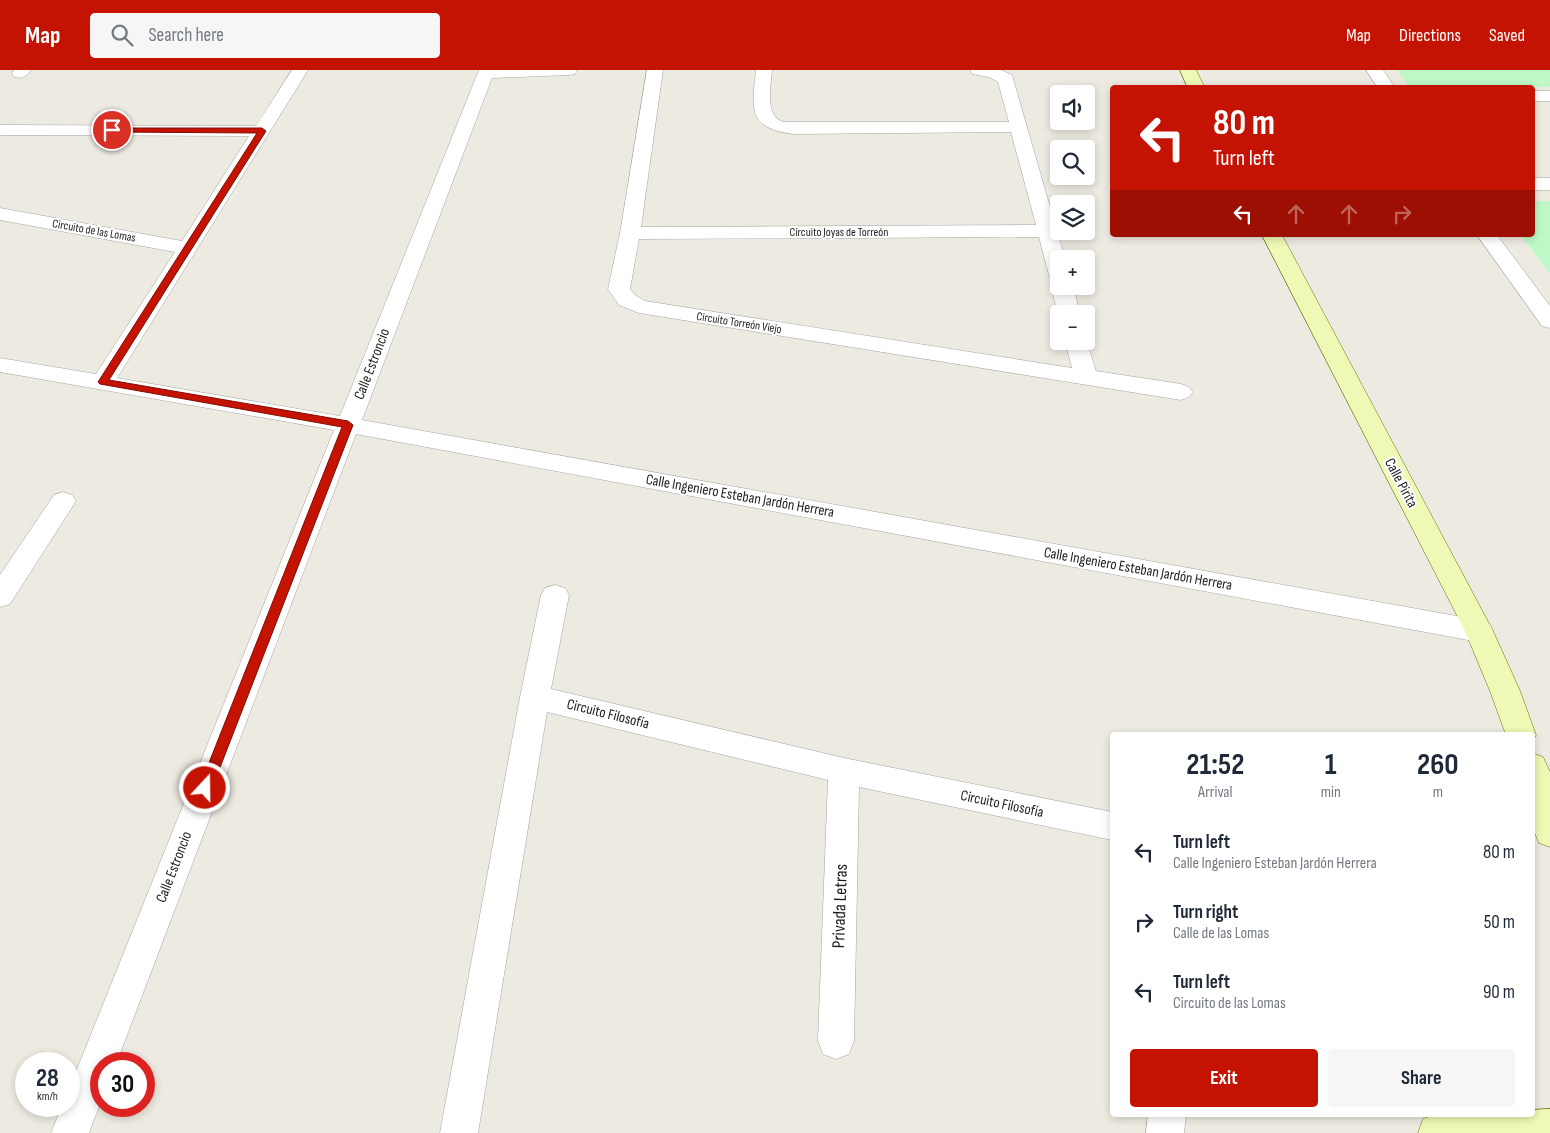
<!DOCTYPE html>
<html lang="en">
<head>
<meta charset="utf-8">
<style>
	body { margin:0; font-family:"Sofia Sans Condensed",sans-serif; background:#f6f6f7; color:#1f2937; height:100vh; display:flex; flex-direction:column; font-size:19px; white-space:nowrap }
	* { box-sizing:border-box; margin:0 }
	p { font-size:16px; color:#747a83 }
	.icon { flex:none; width:28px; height:28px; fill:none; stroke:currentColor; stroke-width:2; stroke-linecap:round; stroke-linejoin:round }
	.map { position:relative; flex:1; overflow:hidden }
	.sheet { position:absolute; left:1110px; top:662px; width:425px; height:385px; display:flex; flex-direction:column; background:#fff; border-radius:5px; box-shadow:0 2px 8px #0003 }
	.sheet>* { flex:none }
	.top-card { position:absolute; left:1110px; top:15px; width:425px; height:152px; border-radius:5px; box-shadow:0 2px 8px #0003; background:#c51303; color:#fff; overflow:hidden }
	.fabs { position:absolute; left:1050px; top:15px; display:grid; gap:10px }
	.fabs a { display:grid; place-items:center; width:45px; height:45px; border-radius:5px; background:#fff; box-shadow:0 2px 8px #0003; font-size:25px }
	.speed { position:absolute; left:15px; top:982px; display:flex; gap:10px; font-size:25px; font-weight:700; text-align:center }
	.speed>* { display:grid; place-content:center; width:65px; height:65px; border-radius:50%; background:#fff; box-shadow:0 2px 8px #0003; line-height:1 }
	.speed small { font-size:12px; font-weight:400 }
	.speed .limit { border:8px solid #d22; background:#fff; color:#111 }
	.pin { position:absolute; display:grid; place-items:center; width:42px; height:42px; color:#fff; margin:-21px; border:2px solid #fff; border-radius:50%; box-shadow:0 1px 5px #0007 }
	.me { position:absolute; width:55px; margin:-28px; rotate:21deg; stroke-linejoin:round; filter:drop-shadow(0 0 4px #0008) }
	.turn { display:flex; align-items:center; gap:18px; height:105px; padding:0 20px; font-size:22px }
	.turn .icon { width:65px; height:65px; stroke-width:2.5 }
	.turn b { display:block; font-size:35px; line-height:42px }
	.lanes { display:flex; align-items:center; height:48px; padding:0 20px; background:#0003; justify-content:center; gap:25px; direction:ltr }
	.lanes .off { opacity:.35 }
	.eta { display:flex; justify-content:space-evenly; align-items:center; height:85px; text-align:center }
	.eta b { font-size:30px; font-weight:700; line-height:35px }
	.button { display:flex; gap:10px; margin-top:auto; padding:10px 20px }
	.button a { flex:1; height:58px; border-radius:5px; background:#c51303; color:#fff; font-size:20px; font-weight:700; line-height:58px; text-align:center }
	.button a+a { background:#f6f6f7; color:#1f2937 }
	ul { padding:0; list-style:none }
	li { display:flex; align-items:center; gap:15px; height:70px; padding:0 20px }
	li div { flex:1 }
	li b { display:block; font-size:19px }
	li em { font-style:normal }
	header { display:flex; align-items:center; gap:30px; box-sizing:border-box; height:70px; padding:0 25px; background:#c51303; color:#fff }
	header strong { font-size:24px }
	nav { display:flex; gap:28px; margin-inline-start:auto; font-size:18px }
	.search { width:350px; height:45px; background:#f6f6f7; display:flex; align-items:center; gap:12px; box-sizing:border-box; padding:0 18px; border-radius:5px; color:#747a83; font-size:19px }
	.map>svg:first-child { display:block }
	.park { fill:#bef8c7 }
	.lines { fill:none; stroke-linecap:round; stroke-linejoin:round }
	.street-casing { stroke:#a3a3a3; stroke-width:1 }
	.secondary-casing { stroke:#5c7006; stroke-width:1 }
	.street { fill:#fff; fill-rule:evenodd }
	.secondary { fill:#eff8b5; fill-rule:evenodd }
	.route { fill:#c51303; stroke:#800c02 }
	.labels { text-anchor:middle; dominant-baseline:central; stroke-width:4; stroke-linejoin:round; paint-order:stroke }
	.far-street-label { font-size:12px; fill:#1c1c1c; stroke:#fff }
	.street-label { font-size:15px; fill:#1c1c1c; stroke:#fff }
	.near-street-label { font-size:18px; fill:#1c1c1c; stroke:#fff }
</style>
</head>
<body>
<header>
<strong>Map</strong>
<div class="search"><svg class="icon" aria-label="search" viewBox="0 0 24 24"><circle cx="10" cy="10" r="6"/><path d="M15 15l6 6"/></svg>Search here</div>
<nav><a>Map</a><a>Directions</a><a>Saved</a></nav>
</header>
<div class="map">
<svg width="1550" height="1063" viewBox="0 0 1550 1063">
	<rect width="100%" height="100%" fill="#edeae1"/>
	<g class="park">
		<path d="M 1397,0 L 1550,0 L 1550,17 L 1409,16 Z"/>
		<path d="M 1533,131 L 1550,131 L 1550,204 L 1521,165 L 1532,165 Z"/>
	</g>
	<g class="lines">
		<g class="street-casing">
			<g id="street">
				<path d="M 14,0 L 31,0 C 26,7 22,9 14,7 L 12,3 Z"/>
				<path d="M 292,0 L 308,0 L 117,308 L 340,346 L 479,0 L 577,0 L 575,4 L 569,5 L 492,8 L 362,350 L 1479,550 L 1489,553 L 1493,561 L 1489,569 L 1479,572 L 356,364 L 116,994 L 101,994 L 101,1031 L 89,1063 L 51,1063 L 62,1036 L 69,1036 L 69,1019 L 334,360 L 0,302 L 0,288 L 96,304 L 175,182 L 0,150 L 0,138 L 182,171 L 249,66 L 0,65 L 0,55 L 256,56 Z"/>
				<path d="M 647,0 L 663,0 L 641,157 L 1036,155 L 1011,62 L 793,64 C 747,58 752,39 756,0 L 772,0 C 771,16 764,45 783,52 L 1009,52 L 998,12 L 989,7 L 972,4 L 970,0 L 1001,0 L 1012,5 L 1065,189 L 1059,189 L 1059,216 L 1073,216 L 1080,244 L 1058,244 L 1051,216 L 1057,211 L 1052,209 L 1049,205 L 1039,167 L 639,169 L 630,219 L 635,225 L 645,231 L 1072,298 L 1065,271 L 1086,271 L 1086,270 L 1096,301 L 1181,314 L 1189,317 L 1193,322 L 1189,327 L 1181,330 L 639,243 L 619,235 L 608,219 L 620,163 Z"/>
				<path d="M 1366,0 L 1383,0 L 1395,18 L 1378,18 Z"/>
				<rect x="1532" y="21" width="18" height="10"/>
				<rect x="1532" y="108" width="18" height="12"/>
				<path d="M 1477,165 L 1497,165 L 1550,236 L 1550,258 L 1542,256 Z"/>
				<path d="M 63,422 L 72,425 L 76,431 L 10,534 L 0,537 L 0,505 L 54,425 Z"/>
				<path d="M 555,515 L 565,518 L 569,525 L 551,619 L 844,688 L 1112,742 L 1112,770 L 859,717 L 854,971 L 849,984 L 836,989 L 823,984 L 818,971 L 828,710 L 547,642 L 478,1063 L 440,1063 L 520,627 L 541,525 L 545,518 Z"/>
				<path d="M 1148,1045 L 1186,1045 L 1184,1063 L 1146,1063 Z"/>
			</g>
		</g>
		<g class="secondary-casing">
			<g id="secondary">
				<path d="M 1180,0 L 1196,0 L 1205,18 L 1188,18 Z"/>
				<path d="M 1262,165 L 1282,165 L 1493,561 L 1520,621 L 1536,665 L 1532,672 L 1532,665 L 1506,665 L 1490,621 L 1465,561 Z"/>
				<path d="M 1532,683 L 1543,687 L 1550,702 L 1550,777 L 1539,773 L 1532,756 Z"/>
				<path d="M 1550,1039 L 1550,1063 L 1418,1063 L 1423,1049 L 1434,1045 L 1532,1045 L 1532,1040 Z"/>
			</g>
		</g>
		<use href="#street" class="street"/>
		<use href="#secondary" class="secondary"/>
	</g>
	<path class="route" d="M 112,58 L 262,58 L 266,61 L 109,310 L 348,351 L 353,355 L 212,718 L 210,722 L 205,724 L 201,722 L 199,718 L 342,357 L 100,314 L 98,312 L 257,63 L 110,62 L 110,59 Z"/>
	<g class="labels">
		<g class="far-street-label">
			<text transform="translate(94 161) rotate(10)">Circuito de las Lomas</text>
			<text x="839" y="162">Circuito Joyas de Torreón</text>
			<text transform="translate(739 253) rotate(9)">Circuito Torreón Viejo</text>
		</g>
		<g class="street-label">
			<text transform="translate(372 294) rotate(-69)">Calle Estroncio</text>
			<text transform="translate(1401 413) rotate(62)">Calle Pirita</text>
			<text transform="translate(740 426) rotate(10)">Calle Ingeniero Esteban Jardón Herrera</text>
			<text transform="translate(1138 499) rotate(10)">Calle Ingeniero Esteban Jardón Herrera</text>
			<text transform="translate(608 644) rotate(14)">Circuito Filosofía</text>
			<text transform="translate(1002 734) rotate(12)">Circuito Filosofía</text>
			<text transform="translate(174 797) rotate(-69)">Calle Estroncio</text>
		</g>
		<g class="near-street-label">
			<text transform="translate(840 836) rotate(-88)">Privada Letras</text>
		</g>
	</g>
</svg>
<div class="fabs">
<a><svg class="icon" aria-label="sound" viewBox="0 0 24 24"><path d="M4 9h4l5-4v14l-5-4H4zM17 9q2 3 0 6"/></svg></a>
<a><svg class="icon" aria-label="search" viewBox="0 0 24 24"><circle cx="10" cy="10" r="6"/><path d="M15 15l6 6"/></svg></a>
<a><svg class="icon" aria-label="layers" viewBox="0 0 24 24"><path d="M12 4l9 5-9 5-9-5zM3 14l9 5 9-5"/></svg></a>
<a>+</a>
<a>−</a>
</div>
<div class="speed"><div>28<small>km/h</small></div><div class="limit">30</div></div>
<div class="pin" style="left:112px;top:60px;background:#d93025"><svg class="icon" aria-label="arrive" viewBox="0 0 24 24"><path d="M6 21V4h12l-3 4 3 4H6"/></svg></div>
<svg class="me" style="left:205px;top:718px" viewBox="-20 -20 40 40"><circle r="17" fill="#c51303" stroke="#fff" stroke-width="3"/><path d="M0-11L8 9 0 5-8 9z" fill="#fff"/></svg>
<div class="top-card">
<div class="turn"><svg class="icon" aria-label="left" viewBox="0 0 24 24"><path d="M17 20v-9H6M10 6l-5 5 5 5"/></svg><div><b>80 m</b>Turn left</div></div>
<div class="lanes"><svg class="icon" aria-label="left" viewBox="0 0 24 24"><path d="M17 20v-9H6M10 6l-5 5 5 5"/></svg><svg class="icon off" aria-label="ahead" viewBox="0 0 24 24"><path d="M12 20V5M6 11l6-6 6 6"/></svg><svg class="icon off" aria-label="ahead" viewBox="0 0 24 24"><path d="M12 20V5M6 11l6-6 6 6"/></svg><svg class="icon off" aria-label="right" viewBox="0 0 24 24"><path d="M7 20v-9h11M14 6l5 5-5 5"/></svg></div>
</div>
<section class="sheet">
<div class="eta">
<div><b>21:52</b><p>Arrival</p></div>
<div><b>1</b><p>min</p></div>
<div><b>260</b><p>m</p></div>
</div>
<ul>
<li><svg class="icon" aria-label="left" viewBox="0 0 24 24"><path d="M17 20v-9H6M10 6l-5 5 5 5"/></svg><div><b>Turn left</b><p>Calle Ingeniero Esteban Jardón Herrera</p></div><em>80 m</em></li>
<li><svg class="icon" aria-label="right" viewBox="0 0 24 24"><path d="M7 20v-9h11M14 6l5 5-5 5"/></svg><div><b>Turn right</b><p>Calle de las Lomas</p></div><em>50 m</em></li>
<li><svg class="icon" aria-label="left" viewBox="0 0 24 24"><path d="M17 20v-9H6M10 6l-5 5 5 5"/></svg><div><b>Turn left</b><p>Circuito de las Lomas</p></div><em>90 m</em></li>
</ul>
<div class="button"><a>Exit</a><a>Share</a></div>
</section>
</div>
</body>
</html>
